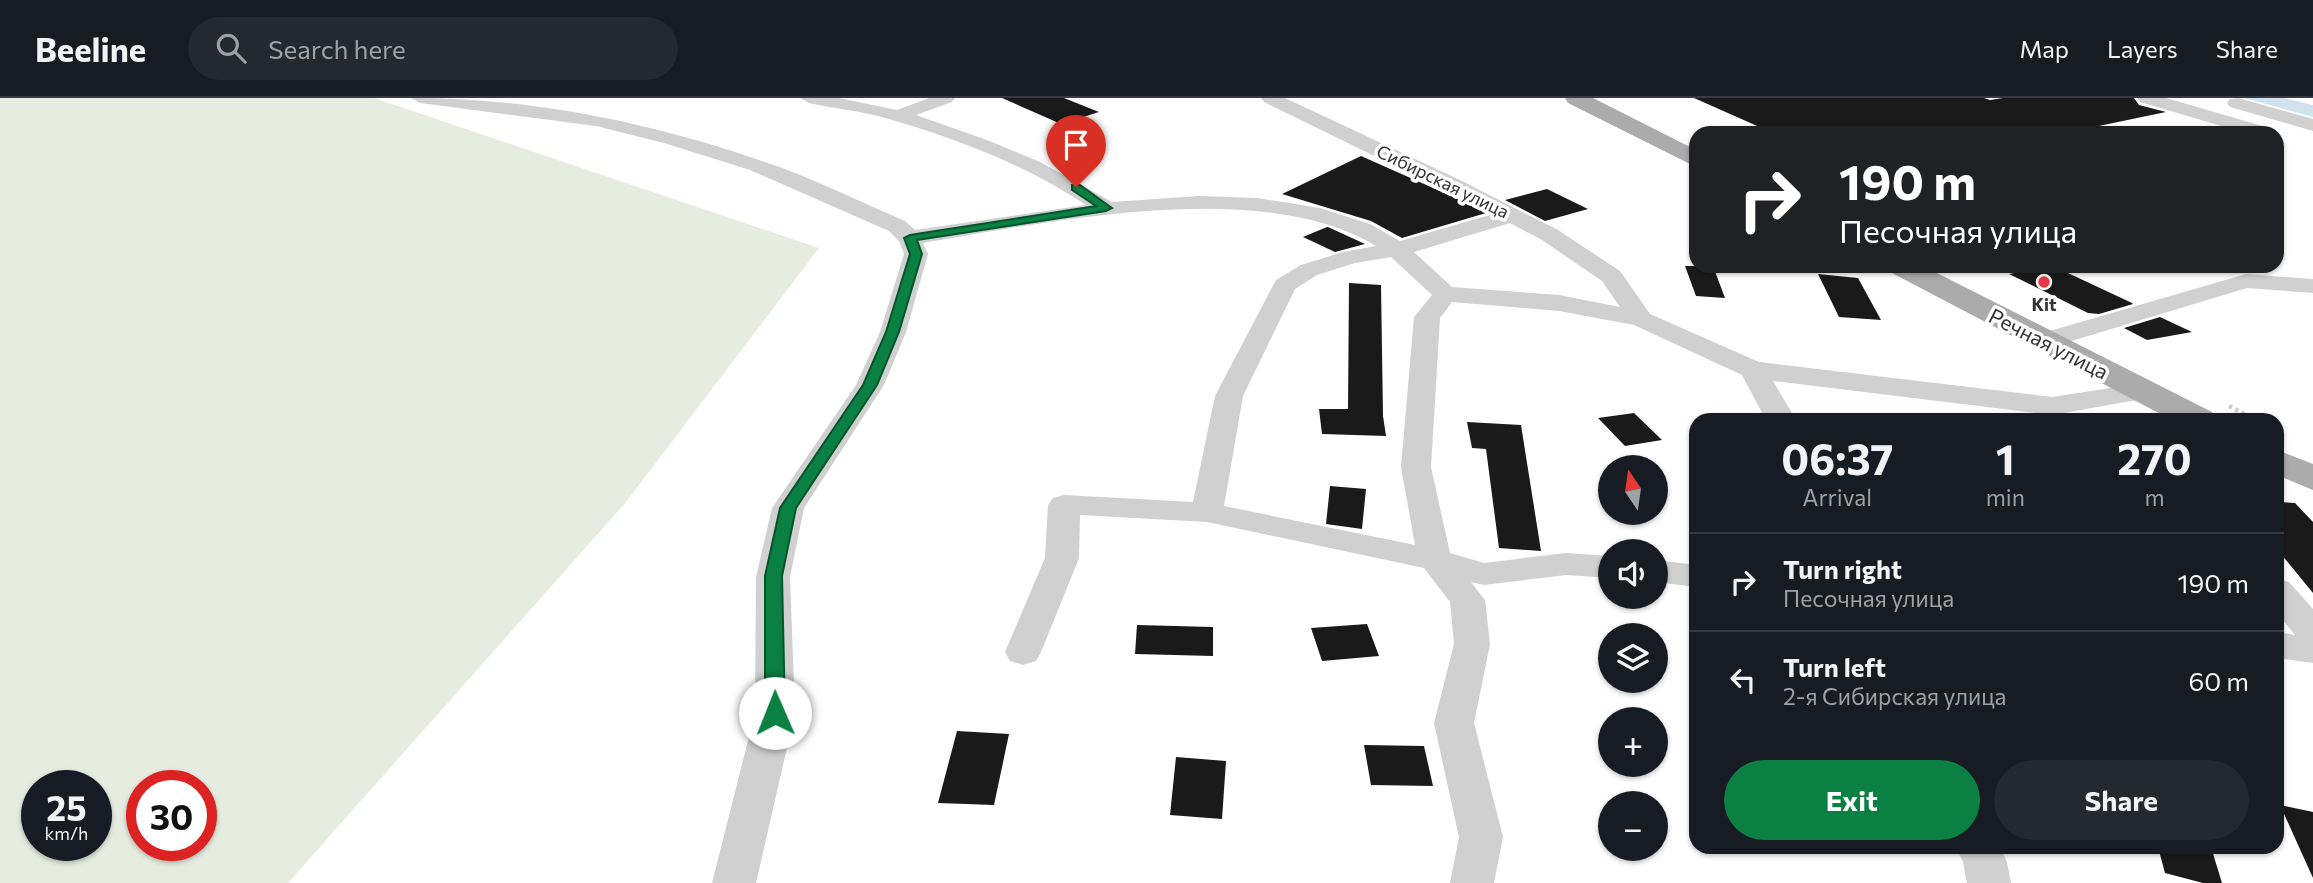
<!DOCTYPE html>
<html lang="en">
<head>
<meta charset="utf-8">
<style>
	body { margin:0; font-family:Commissioner,sans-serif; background:#242831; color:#f1f3f6; height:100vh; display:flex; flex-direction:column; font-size:26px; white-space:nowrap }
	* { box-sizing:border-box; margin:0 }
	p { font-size:23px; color:#9ea1a6 }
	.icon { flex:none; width:38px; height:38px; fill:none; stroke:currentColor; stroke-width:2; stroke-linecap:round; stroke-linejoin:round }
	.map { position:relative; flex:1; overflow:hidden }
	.sheet { position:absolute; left:1689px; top:315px; width:595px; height:441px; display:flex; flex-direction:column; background:#171b24; border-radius:21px; box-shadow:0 2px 5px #0004 }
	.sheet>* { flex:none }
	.top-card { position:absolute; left:1689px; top:28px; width:595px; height:147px; border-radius:21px; box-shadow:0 2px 5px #0004; background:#202124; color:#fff; overflow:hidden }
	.needle { width:46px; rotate:347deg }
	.tools { position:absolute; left:1598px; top:357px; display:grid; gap:14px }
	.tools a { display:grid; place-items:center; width:70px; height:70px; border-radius:50%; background:#171b24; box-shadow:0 2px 5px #0004; font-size:35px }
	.speed { position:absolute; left:21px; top:672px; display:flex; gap:14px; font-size:35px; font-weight:700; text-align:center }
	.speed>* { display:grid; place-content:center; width:91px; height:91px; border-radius:50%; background:#171b24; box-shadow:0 2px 5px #0004; line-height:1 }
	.speed small { font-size:18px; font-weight:400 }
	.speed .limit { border:10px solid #d22; background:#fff; color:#111 }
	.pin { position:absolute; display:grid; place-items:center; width:60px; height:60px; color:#fff; margin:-72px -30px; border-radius:50% 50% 50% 0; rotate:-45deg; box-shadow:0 0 7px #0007 }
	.pin .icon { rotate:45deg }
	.me { position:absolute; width:77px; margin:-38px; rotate:359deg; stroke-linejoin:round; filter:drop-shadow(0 0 5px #0008) }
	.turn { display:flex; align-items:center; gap:24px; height:147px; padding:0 35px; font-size:32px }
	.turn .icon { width:91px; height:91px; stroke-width:2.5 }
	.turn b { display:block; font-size:49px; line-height:60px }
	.eta { display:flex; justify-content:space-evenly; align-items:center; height:119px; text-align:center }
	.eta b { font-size:42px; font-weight:700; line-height:49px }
	.primary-button { display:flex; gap:14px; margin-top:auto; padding:14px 35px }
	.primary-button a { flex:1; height:80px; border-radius:42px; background:#0b8043; color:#fff; font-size:28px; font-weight:700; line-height:80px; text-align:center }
	.primary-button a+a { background:#242831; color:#f1f3f6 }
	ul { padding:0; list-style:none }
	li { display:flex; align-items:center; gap:21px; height:98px; padding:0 35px; border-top:2px solid #363941 }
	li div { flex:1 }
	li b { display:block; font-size:26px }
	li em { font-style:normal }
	header { display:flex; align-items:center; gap:42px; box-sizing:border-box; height:98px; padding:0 35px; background:#171b24; border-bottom:2px solid #363941 }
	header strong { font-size:33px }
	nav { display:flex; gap:38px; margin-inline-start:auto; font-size:24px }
	.search { width:490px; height:63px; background:#242831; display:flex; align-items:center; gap:18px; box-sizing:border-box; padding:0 24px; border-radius:38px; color:#9ea1a6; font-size:26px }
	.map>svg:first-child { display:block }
	.green { fill:#e6ecdf; fill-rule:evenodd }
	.water { fill:#cfe2ee }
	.building { fill:#1a1a1a }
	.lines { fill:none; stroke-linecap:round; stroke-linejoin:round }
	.path-far1 { stroke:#cdcdcd; stroke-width:3.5; stroke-dasharray:2.5 2.5; stroke-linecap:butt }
	.path { stroke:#cdcdcd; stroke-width:4.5; stroke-dasharray:3.5 3.5; stroke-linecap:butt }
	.minor { fill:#d0d0d0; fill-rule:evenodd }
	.major { fill:#ababab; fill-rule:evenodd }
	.route { fill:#0b8043; stroke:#07532c; stroke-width:2 }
	.poi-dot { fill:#e63946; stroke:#fff; stroke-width:2.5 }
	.labels { text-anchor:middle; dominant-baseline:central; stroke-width:7; stroke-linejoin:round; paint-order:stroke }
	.far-street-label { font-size:18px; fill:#333; stroke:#fff }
	.far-poi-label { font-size:18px; font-weight:bold; fill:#333; stroke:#fff }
	.street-label { font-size:21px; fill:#333; stroke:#fff }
</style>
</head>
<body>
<header>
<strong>Beeline</strong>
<div class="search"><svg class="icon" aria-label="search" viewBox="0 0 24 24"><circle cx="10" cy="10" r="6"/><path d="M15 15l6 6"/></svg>Search here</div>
<nav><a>Map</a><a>Layers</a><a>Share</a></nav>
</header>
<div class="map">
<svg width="2313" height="785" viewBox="0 0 2313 785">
	<rect width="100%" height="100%" fill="#fff"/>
	<path class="green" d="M 0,0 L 374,0 L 819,150 L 626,404 L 288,785 L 0,785 ZM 37,688 L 96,688 L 96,747 L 37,747 ZM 142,688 L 201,688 L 201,747 L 142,747 Z"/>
	<path class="water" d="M 2244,0 L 2283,0 L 2313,7 L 2313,19 Z"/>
	<g class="building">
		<path d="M 1002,0 L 1064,0 L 1099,14 L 1061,26 Z"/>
		<path d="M 1694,0 L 1984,0 L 1990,2 L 2003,0 L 2134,0 L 2139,7 L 2166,14 L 2065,35 L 1773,35 Z"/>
		<path d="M 1361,58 L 1449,97 L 1486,115 L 1402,140 L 1371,123 L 1282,96 Z"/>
		<path d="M 1547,91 L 1588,111 L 1545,123 L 1505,102 Z"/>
		<path d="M 1327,129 L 1328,129 L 1365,146 L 1335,154 L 1303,139 Z"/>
		<path d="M 1685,168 L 1713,168 L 1725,200 L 1696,198 Z"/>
		<path d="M 2053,168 L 2132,205 L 2133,206 L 2099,216 L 2088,215 L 2009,176 Z"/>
		<path d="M 1818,176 L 1858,180 L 1881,222 L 1839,219 Z"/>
		<path d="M 1349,185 L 1381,187 L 1383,318 L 1386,338 L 1322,336 L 1319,311 L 1348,311 Z"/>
		<path d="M 2160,219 L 2192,234 L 2147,242 L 2124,230 Z"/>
		<path d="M 1634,315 L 1662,342 L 1625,348 L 1598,320 Z"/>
		<path d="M 1467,324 L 1521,327 L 1541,453 L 1499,450 L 1486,351 L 1472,350 Z"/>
		<path d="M 1330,388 L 1366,391 L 1362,431 L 1326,426 Z"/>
		<path d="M 2277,404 L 2295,405 L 2313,424 L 2313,495 L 2277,451 Z"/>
		<path d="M 1367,526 L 1379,558 L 1322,563 L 1311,530 Z"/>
		<path d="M 1137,527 L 1213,529 L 1213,558 L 1135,556 Z"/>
		<path d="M 957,633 L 1009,636 L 994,707 L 938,705 Z"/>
		<path d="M 1364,647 L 1424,648 L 1433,688 L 1371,687 Z"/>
		<path d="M 1176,659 L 1226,663 L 1222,721 L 1170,717 Z"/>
		<path d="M 2280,707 L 2313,714 L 2313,780 Z"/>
		<path d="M 2158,749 L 2211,749 L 2222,785 L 2203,785 L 2165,775 Z"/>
	</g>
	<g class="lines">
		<path class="path-far1" d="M 1861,168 L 1870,173"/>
		<path class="path" d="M 2229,308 L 2256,322"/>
		<g class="minor">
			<path d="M 411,0 C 531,0 648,24 762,63 C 811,79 858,103 905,123 L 915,132 L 1086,107 C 1026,67 957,41 889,21 C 863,13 835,11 809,5 L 800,0 L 839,0 L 897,12 L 929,0 L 955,0 L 952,4 L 916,17 L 987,42 L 1040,64 L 1112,104 L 1199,98 L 1257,100 L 1320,110 L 1370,126 L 1400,143 L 1493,116 L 1264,4 L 1261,0 L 1285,0 L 1460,82 L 1558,132 L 1620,173 L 1650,216 L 1759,264 L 2052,299 L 2143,285 L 2153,287 L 2157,293 L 2153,299 L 2143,301 L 2052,317 L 1773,283 L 1796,322 L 1766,322 L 1742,277 L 1634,227 L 1559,213 L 1452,204 L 1440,220 L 1431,369 L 1450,455 L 1484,465 L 1566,455 L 1610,458 L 1610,480 L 1566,477 L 1484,487 L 1471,484 L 1485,502 L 1490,546 L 1474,625 L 1503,739 L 1494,785 L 1450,785 L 1459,739 L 1434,625 L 1454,546 L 1450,504 L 1424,470 L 1207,424 L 1080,417 L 1079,460 L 1041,554 L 1036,563 L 1023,567 L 1010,563 L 1005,554 L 1045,460 L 1048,407 L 1053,400 L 1064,397 L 1193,404 L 1215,298 L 1276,182 L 1301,167 L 1343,154 L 1376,148 C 1261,78 1050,124 923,145 L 928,156 L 906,234 L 884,287 L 804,410 L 790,479 L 795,615 L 756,785 L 712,785 L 755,615 L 756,479 L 772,410 L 856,287 L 880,234 L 904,156 L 899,143 L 889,133 L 750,72 L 664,45 L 596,28 L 420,5 ZM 1510,125 L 1542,142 L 1602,183 L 1620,209 L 1559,197 L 1452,189 L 1414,154 ZM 1391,159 L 1432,197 L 1414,219 L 1401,369 L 1415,447 L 1224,408 L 1243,298 L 1295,191 L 1317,177 L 1355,165 Z"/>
			<path d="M 2137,0 L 2166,0 L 2273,31 L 2276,35 L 2245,35 L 2140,4 Z"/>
			<path d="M 2238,0 L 2313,21 L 2313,33 L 2230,9 L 2227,5 L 2230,1 Z"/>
			<path d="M 2246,176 L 2313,181 L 2313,195 L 2247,190 L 2045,251 L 2036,249 L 2032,243 L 2036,237 Z"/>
			<path d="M 1656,462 L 1696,467 L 1696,489 L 1656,484 Z"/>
			<path d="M 2277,481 L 2289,484 L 2313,511 L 2313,565 L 2277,560 L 2277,534 L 2295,537 L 2277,515 Z"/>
			<path d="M 1956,749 L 2000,749 L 2007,764 L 2011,785 L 1967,785 L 1963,764 Z"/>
		</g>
		<g class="major">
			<path d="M 1565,0 L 1593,0 L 1696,52 L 1696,69 L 1568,5 Z"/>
			<path d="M 1885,168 L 1923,168 L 2212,314 L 2217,322 L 2172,322 L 1890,174 Z"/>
			<path d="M 2277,352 L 2313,366 L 2313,392 L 2277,377 Z"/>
		</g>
	</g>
	<path class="route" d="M 1072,87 L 1080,87 L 1112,110 L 1106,113 L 917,142 L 922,156 L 899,234 L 877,287 L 796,410 L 782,478 L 785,615 L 782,620 L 775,622 L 768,620 L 765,615 L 765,478 L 780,410 L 863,287 L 886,234 L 910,156 L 904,140 L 910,137 L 1096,108 L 1072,92 Z"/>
	<circle class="poi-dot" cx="2044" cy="184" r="7"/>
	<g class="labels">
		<g class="far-street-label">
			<text transform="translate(1443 83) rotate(26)">Сибирская улица</text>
		</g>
		<g class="far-poi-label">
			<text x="2044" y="206">Kit</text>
		</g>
		<g class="street-label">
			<text transform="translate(2049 245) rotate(27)">Речная улица</text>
		</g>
	</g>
</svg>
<div class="tools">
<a><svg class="needle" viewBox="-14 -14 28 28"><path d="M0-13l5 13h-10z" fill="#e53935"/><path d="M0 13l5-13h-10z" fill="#9ea1a6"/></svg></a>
<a><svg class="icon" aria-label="sound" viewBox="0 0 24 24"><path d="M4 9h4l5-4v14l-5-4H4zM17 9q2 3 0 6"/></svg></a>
<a><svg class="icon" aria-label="layers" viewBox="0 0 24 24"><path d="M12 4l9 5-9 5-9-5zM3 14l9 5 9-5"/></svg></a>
<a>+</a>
<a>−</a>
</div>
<div class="speed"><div>25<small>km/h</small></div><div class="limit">30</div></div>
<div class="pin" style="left:1076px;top:89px;background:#d93025"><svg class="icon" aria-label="arrive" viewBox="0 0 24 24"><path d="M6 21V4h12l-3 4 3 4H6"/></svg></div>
<svg class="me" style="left:775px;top:615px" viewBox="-20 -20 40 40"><circle r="19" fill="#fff"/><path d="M0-13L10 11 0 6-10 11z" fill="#0b8043"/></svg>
<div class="top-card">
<div class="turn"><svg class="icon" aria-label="right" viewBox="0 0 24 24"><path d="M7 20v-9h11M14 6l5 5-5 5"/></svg><div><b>190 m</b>Песочная улица</div></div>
</div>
<section class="sheet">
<div class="eta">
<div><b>06:37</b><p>Arrival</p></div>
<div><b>1</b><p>min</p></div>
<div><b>270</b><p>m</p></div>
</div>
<ul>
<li><svg class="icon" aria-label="right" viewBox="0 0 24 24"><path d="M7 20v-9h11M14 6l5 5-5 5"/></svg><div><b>Turn right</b><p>Песочная улица</p></div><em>190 m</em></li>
<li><svg class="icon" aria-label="left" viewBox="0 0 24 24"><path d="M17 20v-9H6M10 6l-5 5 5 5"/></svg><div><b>Turn left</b><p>2-я Сибирская улица</p></div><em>60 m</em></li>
</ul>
<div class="primary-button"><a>Exit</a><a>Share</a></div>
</section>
</div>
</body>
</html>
